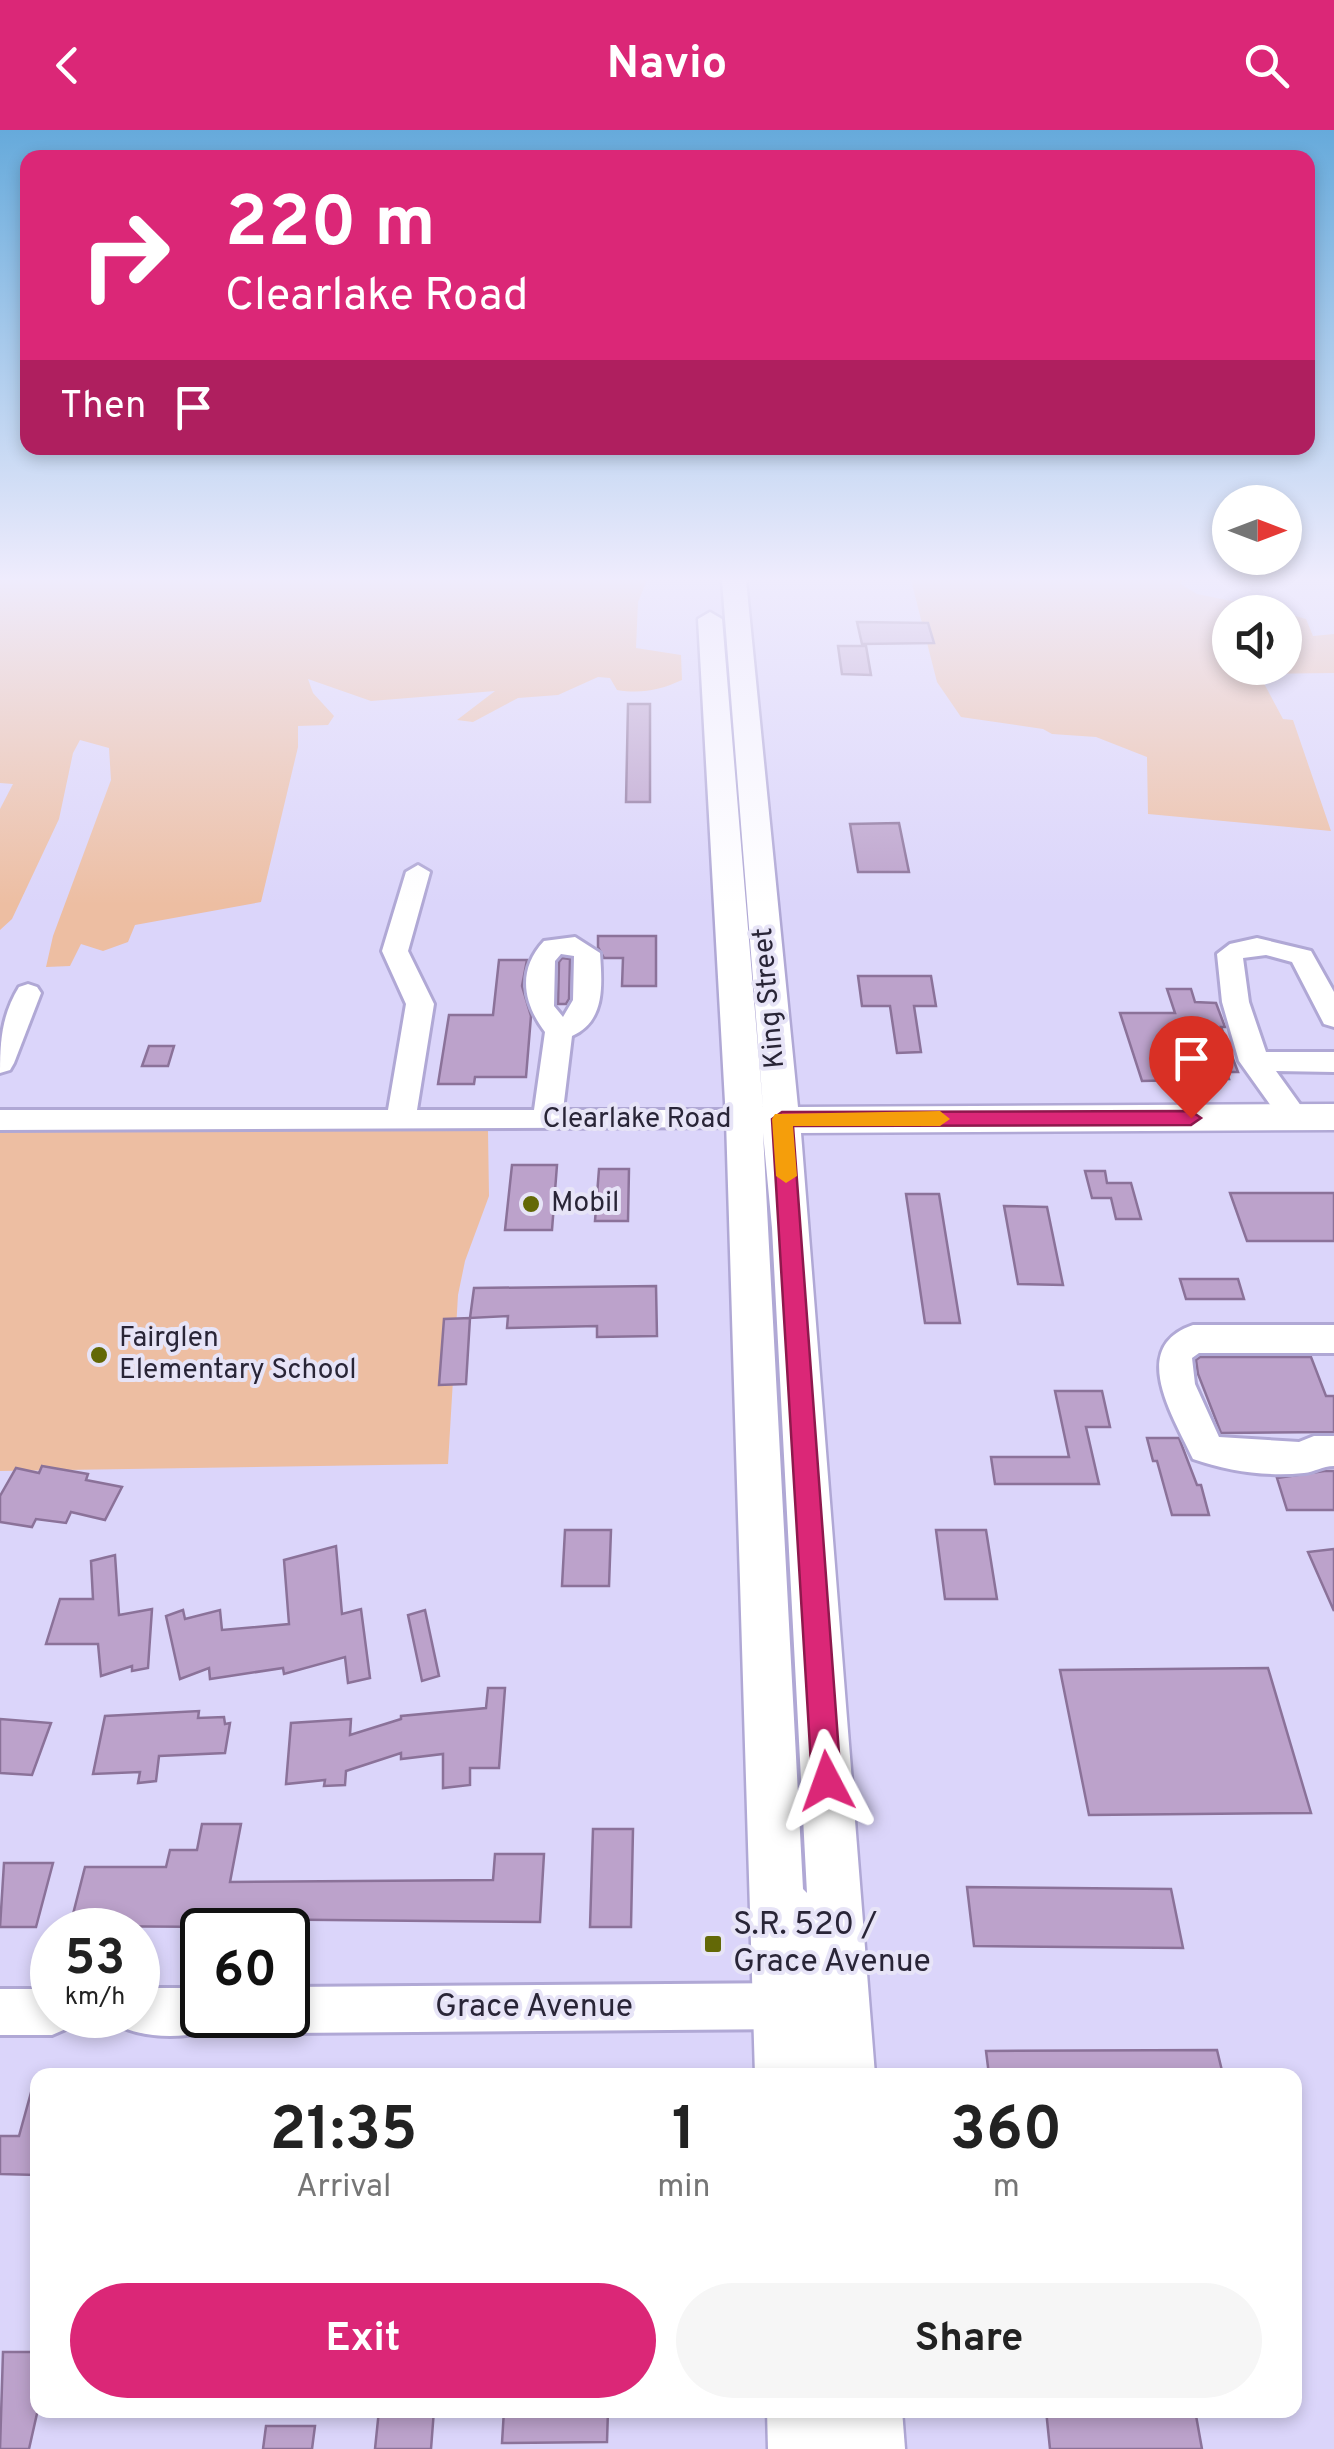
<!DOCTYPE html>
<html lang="en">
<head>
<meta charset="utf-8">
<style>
	body { margin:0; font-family:Overpass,sans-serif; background:#f6f6f6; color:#222; height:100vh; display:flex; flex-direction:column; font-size:38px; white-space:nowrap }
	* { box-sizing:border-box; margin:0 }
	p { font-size:32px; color:#767676 }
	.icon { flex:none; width:55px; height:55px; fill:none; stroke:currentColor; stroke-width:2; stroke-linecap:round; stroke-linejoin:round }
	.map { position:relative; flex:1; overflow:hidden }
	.sheet { position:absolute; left:30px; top:1938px; width:1272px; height:350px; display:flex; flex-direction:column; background:#fff; border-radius:20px; box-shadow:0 5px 15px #0003 }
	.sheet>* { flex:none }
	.top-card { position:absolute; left:20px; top:20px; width:1295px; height:305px; border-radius:20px; box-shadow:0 5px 15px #0003; background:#db2777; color:#fff; overflow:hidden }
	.needle { width:65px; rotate:90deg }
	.buttons { position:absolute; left:1212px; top:355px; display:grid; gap:20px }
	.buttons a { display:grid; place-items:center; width:90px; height:90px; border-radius:50%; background:#fff; box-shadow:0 5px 15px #0003; font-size:50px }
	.speed { position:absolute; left:30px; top:1778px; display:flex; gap:20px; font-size:50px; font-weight:700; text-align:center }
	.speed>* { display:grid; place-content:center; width:130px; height:130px; border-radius:50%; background:#fff; box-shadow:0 5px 15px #0003; line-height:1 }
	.speed small { font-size:25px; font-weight:400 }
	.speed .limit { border:5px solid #111; border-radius:15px; background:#fff; color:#111 }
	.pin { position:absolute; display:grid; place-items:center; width:85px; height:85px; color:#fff; margin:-102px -42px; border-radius:50% 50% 50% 0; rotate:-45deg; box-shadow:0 0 10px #0007 }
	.pin .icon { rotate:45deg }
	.me { position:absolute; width:110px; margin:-55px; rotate:356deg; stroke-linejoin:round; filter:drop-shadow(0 0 8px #0008) }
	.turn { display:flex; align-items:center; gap:35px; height:210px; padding:0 40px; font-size:45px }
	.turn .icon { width:130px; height:130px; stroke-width:2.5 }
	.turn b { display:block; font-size:70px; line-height:85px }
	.then { display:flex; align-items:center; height:95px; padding:0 40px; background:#0003; gap:20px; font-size:38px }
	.eta { display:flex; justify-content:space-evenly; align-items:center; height:170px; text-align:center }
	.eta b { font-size:60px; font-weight:700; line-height:70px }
	.cta { display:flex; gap:20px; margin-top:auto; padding:20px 40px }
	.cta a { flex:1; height:115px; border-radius:60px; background:#db2777; color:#fff; font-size:40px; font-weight:700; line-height:115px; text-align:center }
	.cta a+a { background:#f6f6f6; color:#222 }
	header { display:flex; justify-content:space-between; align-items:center; height:130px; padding:0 40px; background:#db2777; color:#fff; font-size:45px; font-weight:700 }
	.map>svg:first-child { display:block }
	.green { fill:#edbea2 }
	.building { fill:#bca2cb; stroke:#8b7299; stroke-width:2.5 }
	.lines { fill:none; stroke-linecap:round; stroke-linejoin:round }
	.minor-casing { stroke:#b0a8d5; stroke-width:6 }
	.major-casing { stroke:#b0a8d5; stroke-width:5 }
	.minor { fill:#fff; fill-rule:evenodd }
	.major { fill:#fff; fill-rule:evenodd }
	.route { fill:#db2777; stroke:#8e194d; stroke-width:2.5 }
	.slow { fill:#f59e0b }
	.poi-dot { fill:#636806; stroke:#e7e4f7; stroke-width:4 }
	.labels { text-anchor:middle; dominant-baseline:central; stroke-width:8; stroke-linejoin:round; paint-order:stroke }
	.street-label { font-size:28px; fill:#292537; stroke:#e7e4f7 }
	.poi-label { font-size:28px; fill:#292537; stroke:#e7e4f7; text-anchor:start }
	.near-poi-label { font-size:32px; fill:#292537; stroke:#e7e4f7; text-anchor:start }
	.near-street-label { font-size:32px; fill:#292537; stroke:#e7e4f7 }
</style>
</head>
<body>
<header><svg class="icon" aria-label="back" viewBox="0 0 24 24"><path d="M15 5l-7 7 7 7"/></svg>Navio<svg class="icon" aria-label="search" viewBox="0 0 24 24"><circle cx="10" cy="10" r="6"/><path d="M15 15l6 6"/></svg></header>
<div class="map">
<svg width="1334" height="2319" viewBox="0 0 1334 2319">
	<rect width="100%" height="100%" fill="#dbd5fa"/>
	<g class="green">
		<path d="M 0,450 L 647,450 L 638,472 L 636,518 L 681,525 L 682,550 C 660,560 642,564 617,560 L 610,548 L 598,547 L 558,565 L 518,568 L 473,592 L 457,590 L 495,561 L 371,571 L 308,549 L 313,563 L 334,586 L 328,595 L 298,596 L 298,617 L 261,772 L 135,795 L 128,812 L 103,821 L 81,814 L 70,836 L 46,837 L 53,806 L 111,650 L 109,618 L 80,610 L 73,623 L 59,689 L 12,789 L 0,800 L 0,679 L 13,654 L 0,653 Z"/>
		<path d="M 911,450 L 1183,450 L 1181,454 L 1197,464 L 1285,482 L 1230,482 L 1230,538 L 1285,538 L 1285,483 L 1306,489 L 1313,506 L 1334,504 L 1334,543 L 1259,544 L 1283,589 L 1293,590 L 1331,701 L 1148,684 L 1147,627 L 1096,607 L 1052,604 L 1043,599 L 961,587 L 937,552 Z"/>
		<path d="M 0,997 L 488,1001 L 489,1066 L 465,1131 L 458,1165 L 448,1334 L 0,1341 Z"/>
	</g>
	<g class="building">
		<path d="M 857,492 L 928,493 L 934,513 L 862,514 Z"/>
		<path d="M 838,516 L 866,516 L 871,545 L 842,544 Z"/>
		<path d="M 628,574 L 650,574 L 650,672 L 626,672 Z"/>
		<path d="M 899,693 L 909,742 L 858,742 L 850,694 Z"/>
		<path d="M 598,806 L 656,806 L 656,856 L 622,856 L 623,828 L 604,828 L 598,817 Z"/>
		<path d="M 562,828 L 570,829 L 569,869 L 566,874 L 558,874 L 559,832 Z"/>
		<path d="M 499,830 L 527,830 L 522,856 L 531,886 L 526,947 L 475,947 L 474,954 L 438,954 L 449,885 L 493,885 Z"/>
		<path d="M 858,846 L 931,846 L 936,876 L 914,876 L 921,922 L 897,923 L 890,876 L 862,876 Z"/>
		<path d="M 1167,859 L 1191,859 L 1195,872 L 1216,873 L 1225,897 L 1221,897 L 1238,942 L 1227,942 L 1229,949 L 1142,951 L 1120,883 L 1175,883 Z"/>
		<path d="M 149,916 L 174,916 L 168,936 L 142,936 Z"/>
		<path d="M 512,1035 L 557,1035 L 552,1100 L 505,1100 Z"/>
		<path d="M 599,1039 L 629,1039 L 628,1091 L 595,1091 Z"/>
		<path d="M 1085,1041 L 1105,1041 L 1107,1053 L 1131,1053 L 1141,1089 L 1116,1089 L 1111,1068 L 1092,1068 Z"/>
		<path d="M 1230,1063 L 1334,1063 L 1334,1111 L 1247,1111 Z"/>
		<path d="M 906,1064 L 939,1064 L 960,1193 L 925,1193 Z"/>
		<path d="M 1004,1076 L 1047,1077 L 1063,1155 L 1018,1154 Z"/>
		<path d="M 1180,1149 L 1238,1149 L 1244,1169 L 1186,1169 Z"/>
		<path d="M 656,1156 L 657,1206 L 597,1207 L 597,1196 L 507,1198 L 508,1186 L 470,1188 L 474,1158 Z"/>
		<path d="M 470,1188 L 466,1254 L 439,1255 L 444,1189 Z"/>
		<path d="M 1200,1227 L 1311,1227 L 1326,1266 L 1334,1266 L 1334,1302 L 1221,1303 L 1198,1244 L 1196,1230 Z"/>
		<path d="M 1055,1261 L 1102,1261 L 1110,1297 L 1086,1297 L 1099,1354 L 995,1354 L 991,1327 L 1069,1327 Z"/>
		<path d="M 1147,1308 L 1179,1308 L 1197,1355 L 1201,1355 L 1209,1385 L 1172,1385 L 1157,1331 L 1153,1331 Z"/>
		<path d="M 42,1336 L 88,1344 L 86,1350 L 122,1357 L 105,1390 L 71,1382 L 66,1393 L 36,1389 L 32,1397 L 0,1392 L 0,1366 L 16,1338 L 39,1343 Z"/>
		<path d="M 1324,1341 L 1334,1341 L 1334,1380 L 1287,1380 L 1277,1348 Z"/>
		<path d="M 565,1400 L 611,1400 L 609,1456 L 562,1456 Z"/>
		<path d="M 936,1400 L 986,1400 L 997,1469 L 945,1469 Z"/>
		<path d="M 336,1416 L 342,1484 L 361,1479 L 370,1548 L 348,1553 L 345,1527 L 284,1544 L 283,1538 L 210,1549 L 209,1538 L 180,1549 L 166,1486 L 183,1480 L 185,1489 L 220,1480 L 222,1500 L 289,1494 L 284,1430 Z"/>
		<path d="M 1334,1419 L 1334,1481 L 1308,1422 Z"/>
		<path d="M 115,1425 L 119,1485 L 152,1479 L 148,1538 L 132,1541 L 132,1536 L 101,1546 L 98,1514 L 46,1514 L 60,1469 L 93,1469 L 91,1431 Z"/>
		<path d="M 425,1480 L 439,1546 L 422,1551 L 408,1485 Z"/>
		<path d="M 1268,1538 L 1311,1683 L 1089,1685 L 1060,1540 Z"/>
		<path d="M 488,1558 L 505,1558 L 499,1638 L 470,1638 L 470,1655 L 443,1658 L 443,1624 L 401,1629 L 401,1623 L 346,1641 L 345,1655 L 324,1656 L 325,1650 L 286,1654 L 291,1593 L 351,1589 L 350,1605 L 401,1589 L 401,1586 L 486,1578 Z"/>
		<path d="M 199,1581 L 198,1588 L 224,1587 L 225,1594 L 230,1593 L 225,1623 L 159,1626 L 156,1651 L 138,1653 L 140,1642 L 93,1644 L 105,1586 Z"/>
		<path d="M 0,1589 L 51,1593 L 32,1645 L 0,1643 Z"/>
		<path d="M 202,1694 L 241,1694 L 230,1752 L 493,1750 L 495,1724 L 544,1724 L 540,1792 L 223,1789 L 222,1797 L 70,1796 L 85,1737 L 166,1737 L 170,1720 L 197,1720 Z"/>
		<path d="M 593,1699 L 633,1699 L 631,1797 L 590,1797 Z"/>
		<path d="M 4,1733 L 53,1733 L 36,1797 L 0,1797 Z"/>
		<path d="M 967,1757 L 1171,1759 L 1183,1818 L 974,1816 Z"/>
		<path d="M 1217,1920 L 1223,1945 L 989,1945 L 986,1921 Z"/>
		<path d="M 32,1959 L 38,1960 L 38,2045 L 0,2044 L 0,2006 L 19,2006 Z"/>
		<path d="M 3,2222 L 38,2222 L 38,2279 L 29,2319 L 0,2319 Z"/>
		<path d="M 379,2280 L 434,2280 L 431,2319 L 375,2319 Z"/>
		<path d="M 504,2280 L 608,2280 L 607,2312 L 502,2313 Z"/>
		<path d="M 1046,2280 L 1195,2280 L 1202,2319 L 1050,2319 Z"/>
		<path d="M 266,2296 L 315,2296 L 312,2319 L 263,2319 Z"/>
	</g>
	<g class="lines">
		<g class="minor-casing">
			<g id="minor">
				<path d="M 418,735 L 430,742 L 408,821 L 434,874 L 417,980 L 534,980 L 545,902 C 523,873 517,840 544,811 L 575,807 L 600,823 C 602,854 606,891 572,906 L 563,980 L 744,980 L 754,983 L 759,990 L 754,997 L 0,1000 L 0,980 L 388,980 L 406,874 L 382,821 L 406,742 ZM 561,824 L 574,826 L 573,870 L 563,887 L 554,876 L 555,831 Z"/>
				<path d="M 1257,808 L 1311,821 L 1334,862 L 1334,897 L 1324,894 L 1292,832 L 1266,825 L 1243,828 L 1249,872 L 1266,922 L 1334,922 L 1334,942 L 1276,941 L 1309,987 L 1304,994 L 1294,997 L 1284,994 L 1239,931 L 1222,872 L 1217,824 L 1230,814 Z"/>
				<path d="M 28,854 L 37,857 L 41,863 L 14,933 L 10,940 L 0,943 C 0,910 2,885 19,857 Z"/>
				<path d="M 1193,1195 L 1334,1195 L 1334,1223 L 1199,1223 L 1192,1228 L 1195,1254 L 1219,1307 L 1299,1312 L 1314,1306 L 1334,1306 L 1334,1336 C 1322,1336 1315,1342 1304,1343 C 1267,1347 1227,1341 1193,1329 C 1173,1286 1128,1217 1193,1195 Z"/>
				<path d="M 781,1853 L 797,1860 L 804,1876 L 797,1892 L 781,1899 L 288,1903 L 272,1896 L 267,1885 L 288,1885 L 288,1857 Z"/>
				<path d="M 138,1858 L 202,1858 L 202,1885 L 223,1885 L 218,1897 C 191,1909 149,1909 122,1897 L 117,1885 L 138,1885 Z"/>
				<path d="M 0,1859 L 52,1859 L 52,1885 L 74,1885 L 68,1898 L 52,1905 L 0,1905 Z"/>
			</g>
		</g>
		<g class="major-casing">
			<g id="major">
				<path d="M 722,450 L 746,450 L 798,977 L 1334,974 L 1334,1000 L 801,1003 L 875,1945 L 755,1945 L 726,990 L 698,489 L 710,482 L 722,489 L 763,977 ZM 763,1003 L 772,1098 L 807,1763 L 803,1759 Z"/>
				<path d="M 767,2280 L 902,2280 L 905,2319 L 768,2319 Z"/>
			</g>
		</g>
		<use href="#minor" class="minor"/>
		<use href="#major" class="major"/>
	</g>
	<linearGradient id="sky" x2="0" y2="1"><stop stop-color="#66aadb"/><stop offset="0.58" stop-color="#efecfd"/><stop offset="1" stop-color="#efecfd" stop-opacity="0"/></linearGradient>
	<rect width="1334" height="775" fill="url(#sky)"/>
	<path class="route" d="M 1191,981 L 1201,988 L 1191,995 L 793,996 L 841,1651 L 837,1661 L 827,1666 L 816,1661 L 812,1651 L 772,989 L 782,982 Z"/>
	<path class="slow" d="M 940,981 L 950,989 L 940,996 L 793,996 L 797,1046 L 786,1053 L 776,1046 L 772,989 L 775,984 Z"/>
	<g class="poi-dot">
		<circle cx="531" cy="1074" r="10"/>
		<circle cx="99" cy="1225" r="10"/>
		<rect x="703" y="1804" width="20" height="20" rx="5"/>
	</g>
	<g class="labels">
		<g class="street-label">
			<text transform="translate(770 868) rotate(-95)">King Street</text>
			<text x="637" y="990">Clearlake Road</text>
		</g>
		<g class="poi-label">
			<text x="551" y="1074">Mobil</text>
			<text x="119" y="1209">Fairglen<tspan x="119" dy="32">Elementary School</tspan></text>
		</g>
		<g class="near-poi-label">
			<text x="733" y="1796">S.R. 520 /<tspan x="733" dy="37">Grace Avenue</tspan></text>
		</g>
		<g class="near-street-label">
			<text x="534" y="1878">Grace Avenue</text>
		</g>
	</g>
</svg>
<div class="buttons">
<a><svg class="needle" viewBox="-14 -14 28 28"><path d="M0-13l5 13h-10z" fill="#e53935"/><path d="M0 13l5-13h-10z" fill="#767676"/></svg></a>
<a><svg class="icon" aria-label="sound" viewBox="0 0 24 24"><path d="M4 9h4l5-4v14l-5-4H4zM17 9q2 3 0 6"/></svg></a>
</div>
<div class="speed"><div>53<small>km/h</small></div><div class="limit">60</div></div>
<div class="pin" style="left:1191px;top:988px;background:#d93025"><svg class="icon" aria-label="arrive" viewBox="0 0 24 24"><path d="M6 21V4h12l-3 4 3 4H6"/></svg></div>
<svg class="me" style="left:827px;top:1651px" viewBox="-20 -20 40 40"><path d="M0-17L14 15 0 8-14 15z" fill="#db2777" stroke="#fff" stroke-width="4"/></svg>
<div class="top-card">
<div class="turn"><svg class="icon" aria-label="right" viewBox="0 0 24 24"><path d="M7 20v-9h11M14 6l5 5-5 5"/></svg><div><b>220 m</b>Clearlake Road</div></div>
<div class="then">Then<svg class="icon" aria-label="arrive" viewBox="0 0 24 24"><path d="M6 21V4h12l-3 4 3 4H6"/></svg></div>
</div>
<section class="sheet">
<div class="eta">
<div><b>21:35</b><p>Arrival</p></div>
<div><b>1</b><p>min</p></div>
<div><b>360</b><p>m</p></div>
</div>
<div class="cta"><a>Exit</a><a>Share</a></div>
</section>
</div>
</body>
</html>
